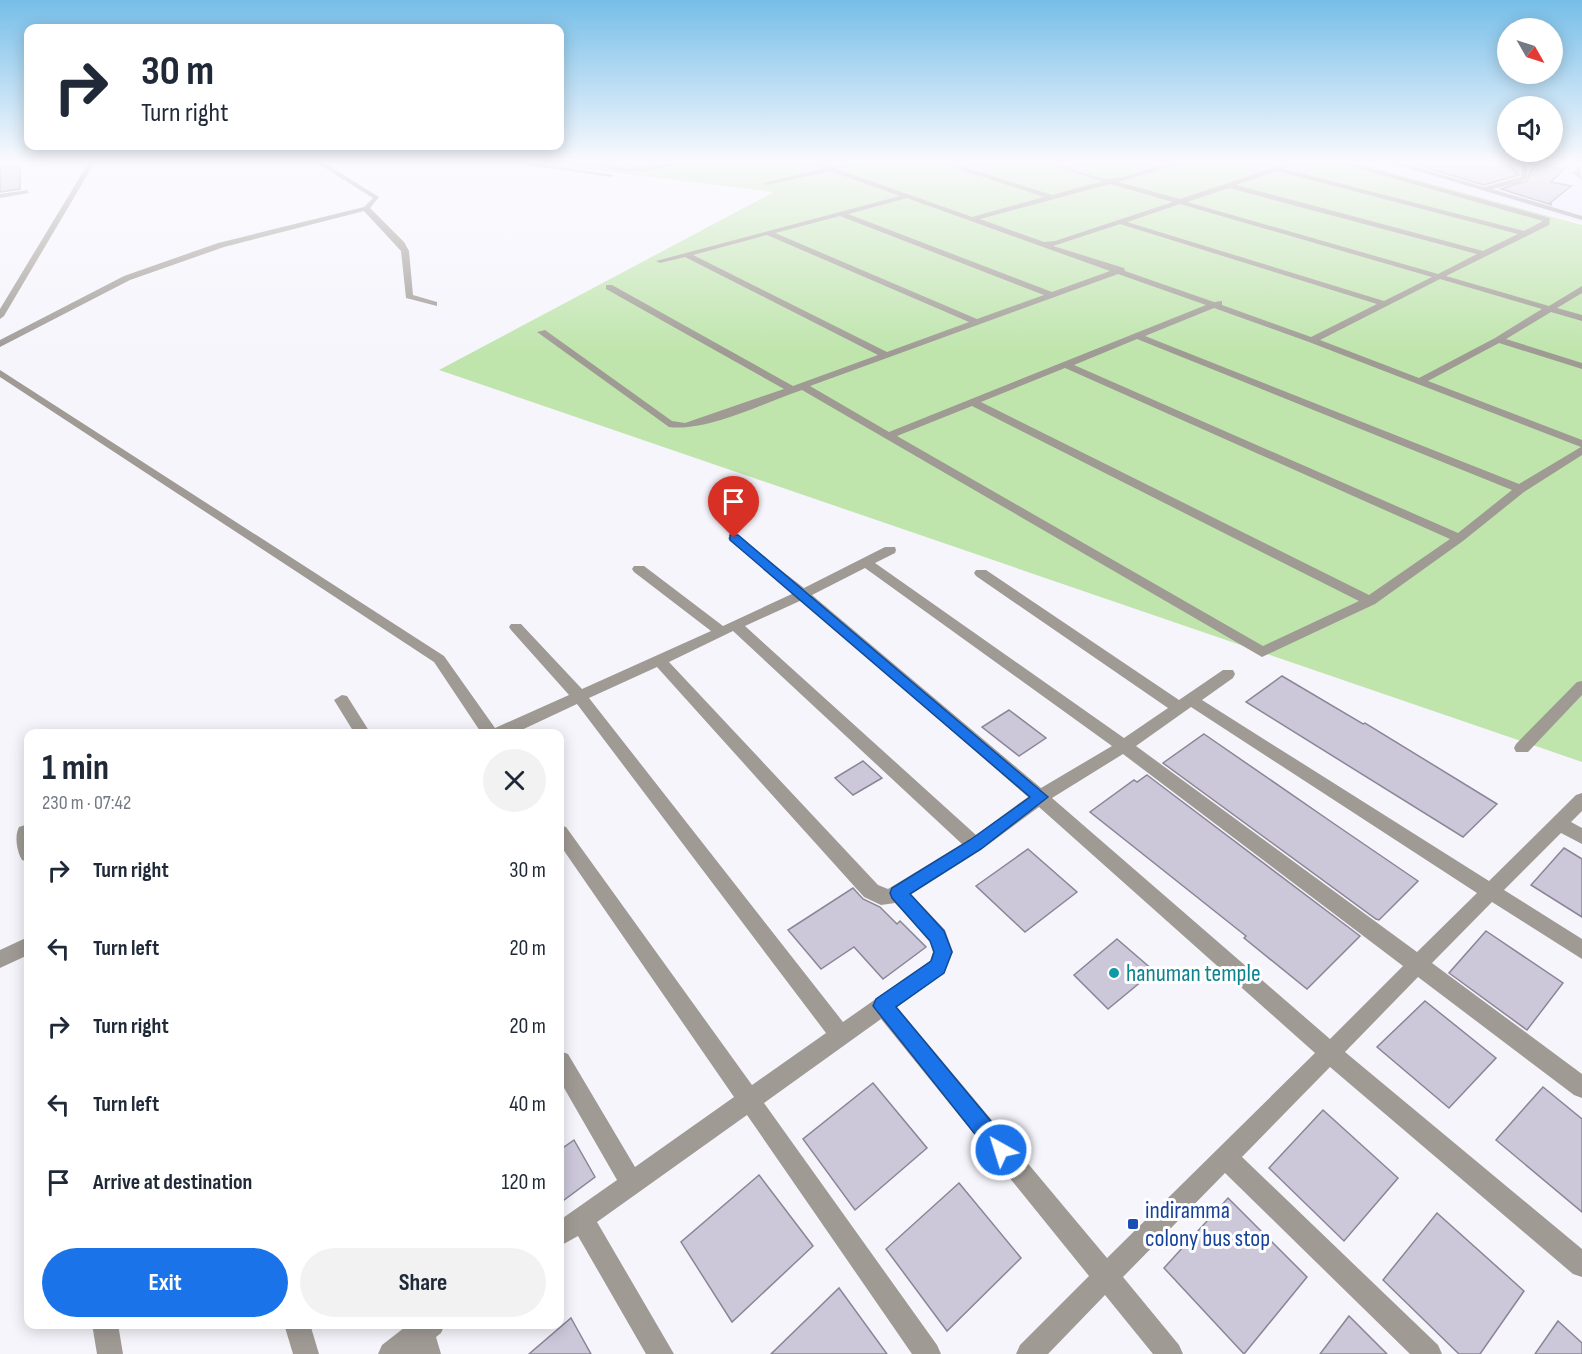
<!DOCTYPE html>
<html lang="en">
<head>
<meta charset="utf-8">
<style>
	body { margin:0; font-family:"Sofia Sans Condensed",sans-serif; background:#f2f2f3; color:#1f2937; height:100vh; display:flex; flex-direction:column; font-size:22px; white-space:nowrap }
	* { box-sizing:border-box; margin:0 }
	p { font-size:20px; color:#747a83 }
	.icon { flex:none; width:33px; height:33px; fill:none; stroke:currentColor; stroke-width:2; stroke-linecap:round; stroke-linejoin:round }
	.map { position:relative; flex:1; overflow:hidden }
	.sheet { position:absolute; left:24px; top:729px; width:540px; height:600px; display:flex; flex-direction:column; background:#fff; border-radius:12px; box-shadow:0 3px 15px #0003 }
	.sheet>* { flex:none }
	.banner { position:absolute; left:24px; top:24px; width:540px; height:126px; border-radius:12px; box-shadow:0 3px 15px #0003; background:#fff; color:#1f2937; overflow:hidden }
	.needle { width:39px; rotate:129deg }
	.controls { position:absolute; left:1497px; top:18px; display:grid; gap:12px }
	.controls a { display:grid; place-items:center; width:66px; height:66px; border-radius:50%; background:#fff; box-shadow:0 3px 15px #0003; font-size:30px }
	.pin { position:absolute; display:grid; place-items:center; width:51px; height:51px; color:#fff; margin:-62px -26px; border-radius:50% 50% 50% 0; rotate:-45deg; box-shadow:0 0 6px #0007 }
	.pin .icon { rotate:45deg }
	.me { position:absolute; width:66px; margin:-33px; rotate:321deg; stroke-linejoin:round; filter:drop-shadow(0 0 4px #0008) }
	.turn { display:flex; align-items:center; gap:21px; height:126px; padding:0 18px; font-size:27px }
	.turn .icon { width:78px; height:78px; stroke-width:2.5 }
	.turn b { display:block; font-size:42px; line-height:51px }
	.round { display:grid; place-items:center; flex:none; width:63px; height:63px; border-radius:32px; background:#f2f2f3 }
	.summary { display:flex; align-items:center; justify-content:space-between; height:102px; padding:0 18px }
	h1 { font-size:36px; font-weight:700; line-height:45px }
	.primary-button { display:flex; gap:12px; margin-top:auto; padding:12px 18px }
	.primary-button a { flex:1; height:69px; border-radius:36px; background:#1a73e8; color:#fff; font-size:24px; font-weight:700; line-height:69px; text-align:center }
	.primary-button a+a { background:#f2f2f3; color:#1f2937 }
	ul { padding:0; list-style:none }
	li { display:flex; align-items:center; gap:18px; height:78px; padding:0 18px }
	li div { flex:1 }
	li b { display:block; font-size:22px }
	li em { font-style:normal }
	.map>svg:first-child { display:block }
	.built { fill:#ede9fe }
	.green { fill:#bfe5ac }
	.building { fill:#ccc8da; stroke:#8a8697; stroke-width:1.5 }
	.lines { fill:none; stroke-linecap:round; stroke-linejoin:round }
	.minor { fill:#9f9a94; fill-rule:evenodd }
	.route { fill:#1a73e8; stroke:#114b97; stroke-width:1.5 }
	.culture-dot { fill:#0f9aa8; stroke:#fff; stroke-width:2 }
	.transit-dot { fill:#1a4fb4; stroke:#fff; stroke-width:2 }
	.labels { text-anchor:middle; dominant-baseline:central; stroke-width:6; stroke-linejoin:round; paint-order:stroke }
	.near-culture-label { font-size:24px; fill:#0d838f; stroke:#fff; text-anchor:start }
	.near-transit-label { font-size:24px; fill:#164399; stroke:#fff; text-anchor:start }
</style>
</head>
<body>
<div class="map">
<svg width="1582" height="1354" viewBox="0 0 1582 1354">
	<rect width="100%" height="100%" fill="#f6f5fc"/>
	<path class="built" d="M 1355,162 L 1582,162 L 1582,223 Z"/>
	<path class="green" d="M 546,162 L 1354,162 L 1582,225 L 1582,762 L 439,370 L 774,192 L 542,164 Z"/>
	<g class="building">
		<path d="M 8,162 L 20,162 L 20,189 L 0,192 L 0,168 Z"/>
		<path d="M 1420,162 L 1506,162 L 1519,175 L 1484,185 L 1420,166 Z"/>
		<path d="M 1537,165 L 1564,169 L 1551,182 L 1571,186 L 1550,203 L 1552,205 L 1501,189 L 1527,181 L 1530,172 Z"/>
		<path d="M 1282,676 L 1363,724 L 1365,723 L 1497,804 L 1463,837 L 1246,702 Z"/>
		<path d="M 1009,710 L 1046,738 L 1019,756 L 982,727 Z"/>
		<path d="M 1204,734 L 1333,823 L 1418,881 L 1379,920 L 1376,919 L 1163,763 Z"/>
		<path d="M 863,761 L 882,778 L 853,795 L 835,778 Z"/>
		<path d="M 1147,775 L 1360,936 L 1307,989 L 1244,938 L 1246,936 L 1090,812 L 1134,780 L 1137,782 Z"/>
		<path d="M 1564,848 L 1582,859 L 1582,917 L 1531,885 Z"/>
		<path d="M 1028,849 L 1077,892 L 1025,932 L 976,886 Z"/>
		<path d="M 853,888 L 863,899 L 880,907 L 897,924 L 900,921 L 926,947 L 883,979 L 854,947 L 821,969 L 788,930 Z"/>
		<path d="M 1486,931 L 1563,983 L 1527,1030 L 1449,973 Z"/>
		<path d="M 1117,939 L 1154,971 L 1108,1009 L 1074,975 Z"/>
		<path d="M 1425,1001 L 1496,1058 L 1449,1108 L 1377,1047 Z"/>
		<path d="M 873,1083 L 927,1148 L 855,1210 L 803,1139 Z"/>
		<path d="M 1543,1087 L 1582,1119 L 1582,1212 L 1496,1140 Z"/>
		<path d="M 1323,1110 L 1398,1178 L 1344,1241 L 1269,1168 Z"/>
		<path d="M 574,1140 L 595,1177 L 560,1203 L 560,1150 Z"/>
		<path d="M 759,1175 L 813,1246 L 732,1322 L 681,1242 Z"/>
		<path d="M 959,1183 L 1021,1258 L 947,1331 L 886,1249 Z"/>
		<path d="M 1228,1198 L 1307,1277 L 1244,1354 L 1164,1268 Z"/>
		<path d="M 1437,1213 L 1524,1291 L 1480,1354 L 1459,1354 L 1383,1280 Z"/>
		<path d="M 839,1288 L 887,1354 L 771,1354 Z"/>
		<path d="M 1349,1316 L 1387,1354 L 1320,1354 Z"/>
		<path d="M 571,1318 L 591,1354 L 529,1354 Z"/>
		<path d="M 1558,1321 L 1582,1343 L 1582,1354 L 1535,1354 Z"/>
	</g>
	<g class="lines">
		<g class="minor">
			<path d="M 89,162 L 95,162 L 4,316 L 0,319 L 0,309 Z"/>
			<path d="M 315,162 L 323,162 L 379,197 L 370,208 L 404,242 L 409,251 L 413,295 L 437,302 L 437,306 L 406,298 L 401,251 L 364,211 L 224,247 L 130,280 L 0,347 L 0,340 L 124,276 L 218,243 L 364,207 L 373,198 Z"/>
			<path d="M 504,162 L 526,162 L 614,175 L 611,177 Z"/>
			<path d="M 593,162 L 628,169 L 682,162 C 655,173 620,177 593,162 Z"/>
			<path d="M 808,162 L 818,162 L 831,167 L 864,162 L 837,169 L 972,217 L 1044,197 L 937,162 L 948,162 L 1052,195 L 1103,181 L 1040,162 C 1063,162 1096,181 1112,179 C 1137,176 1160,162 1185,162 L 1118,182 L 1180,199 L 1273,168 L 1302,162 L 1284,169 L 1524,231 L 1543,221 L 1336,162 L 1348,162 L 1550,218 L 1549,225 L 1446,276 L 1549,306 L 1582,286 L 1582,293 L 1557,308 L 1582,315 L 1582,321 L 1551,312 L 1506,339 L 1582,363 L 1582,369 L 1499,343 L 1428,381 L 1582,440 L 1582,455 L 1524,492 L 1463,541 L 1375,604 L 1262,657 L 802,390 C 764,403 707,432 669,427 L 537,332 L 545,330 L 672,421 L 685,423 L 784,389 L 606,289 L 606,285 L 612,285 L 793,386 L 878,355 L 685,257 L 660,263 L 656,261 L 900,196 L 830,171 L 767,185 L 764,183 L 823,169 ZM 1277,171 L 1518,234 L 1483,251 L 1236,185 ZM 1110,184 L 1173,202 L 1055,241 L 1044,242 L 980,219 ZM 1229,188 L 1477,254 L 1438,274 L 1187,202 ZM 907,198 L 1110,271 L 1052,292 L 848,214 ZM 1180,204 L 1432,277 L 1384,301 L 1127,222 ZM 840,216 L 1044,295 L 977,319 L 775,233 ZM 1120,224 L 1377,304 L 1311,337 L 1222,305 L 1222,301 L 1214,302 L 1125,271 L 1124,268 L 1053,246 ZM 767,235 L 969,322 L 887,352 L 693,255 ZM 1118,274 L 1206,305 L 889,432 L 810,386 ZM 1440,279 L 1542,309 L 1495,338 L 1419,378 L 1320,340 ZM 1214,308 L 1309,342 L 1581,447 L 1519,484 L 1145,336 ZM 1137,339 L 1512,490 L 1458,533 L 1074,365 ZM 1065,368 L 1450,539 L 1369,595 L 981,402 ZM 972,406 L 1359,601 L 1263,646 L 897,436 Z"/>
			<path d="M 1388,162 L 1399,162 L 1484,187 L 1521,177 L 1522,168 L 1515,162 L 1522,162 L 1528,168 L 1526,179 L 1519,183 L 1492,189 L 1582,216 L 1582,220 Z"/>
			<path d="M 1582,165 L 1580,173 L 1582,180 L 1573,173 Z"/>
			<path d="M 27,190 L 29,193 L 0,198 L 0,194 Z"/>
			<path d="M 0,370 L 444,656 L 495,728 L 569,695 L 511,630 L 509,627 L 511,624 L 521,624 L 582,689 L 711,631 L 634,572 L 632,569 L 634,566 L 644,566 L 723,626 L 794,593 L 730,541 L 728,538 L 734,534 L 804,588 L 885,547 L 895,547 L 896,550 L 895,553 L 875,563 L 1124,738 L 1168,708 L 976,576 L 974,573 L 976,570 L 986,570 L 1179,700 L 1223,670 L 1233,670 L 1235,674 L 1233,678 L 1202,700 L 1489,881 L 1576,795 L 1582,793 L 1582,811 L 1571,822 L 1582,828 L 1582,844 L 1561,833 L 1504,890 L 1582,939 L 1582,959 L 1492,902 L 1432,963 L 1582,1074 L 1582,1098 L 1574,1095 L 1418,977 L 1345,1052 L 1582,1249 L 1582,1277 L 1573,1274 L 1330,1067 L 1242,1157 L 1438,1345 L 1442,1354 L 1410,1354 L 1225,1173 L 1123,1277 L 1179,1345 L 1183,1354 L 1153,1354 L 1105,1295 L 1048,1354 L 1016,1354 L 1020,1345 L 1089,1276 L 881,1019 L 764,1103 L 937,1345 L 941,1354 L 912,1354 L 747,1115 L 597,1222 L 674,1354 L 646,1354 L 578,1236 L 560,1246 L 560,1220 L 617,1180 L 560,1081 L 560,1051 L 568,1054 L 635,1167 L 734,1097 L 560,845 L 560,825 L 566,827 L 752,1085 L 826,1033 L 577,704 L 513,734 L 482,734 L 434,662 L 0,377 ZM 865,568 L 1112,746 L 1041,788 L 812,595 ZM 802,600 L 1028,797 L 976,835 L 745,626 ZM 733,631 L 962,844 L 888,889 L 878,885 L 669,662 ZM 657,667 L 864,897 L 881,905 L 895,903 L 930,940 L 933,952 L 930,961 L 843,1022 L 589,698 ZM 1191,707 L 1477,893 L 1417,952 L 1136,746 ZM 1123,754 L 1403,966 L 1330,1039 L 1052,798 ZM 1039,807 L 1315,1053 L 1107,1258 L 897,1007 L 944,973 L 953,952 L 945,930 L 911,894 L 981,850 Z"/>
			<path d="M 1582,681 L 1582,695 L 1528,752 L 1516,752 L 1514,748 L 1516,744 L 1577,682 Z"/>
			<path d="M 342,695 L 347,696 L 371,734 L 355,734 L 334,700 Z"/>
			<path d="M 25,825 L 28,826 L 28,862 L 22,860 C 17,852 14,836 19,827 Z"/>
			<path d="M 28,937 L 28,955 L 0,968 L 0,950 Z"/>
			<path d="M 92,1324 L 118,1324 L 123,1354 L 97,1354 Z"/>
			<path d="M 284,1324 L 310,1324 L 319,1354 L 293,1354 Z"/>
			<path d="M 409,1324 L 445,1324 L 441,1333 L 436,1337 L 441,1354 L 378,1354 L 382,1345 Z"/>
		</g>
	</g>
	<linearGradient id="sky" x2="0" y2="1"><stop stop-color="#76bee8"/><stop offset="0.46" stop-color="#fbfafe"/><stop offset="1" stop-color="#fbfafe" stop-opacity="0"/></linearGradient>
	<rect width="1582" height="352" fill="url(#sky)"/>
	<path class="route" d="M 730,535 L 738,535 L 1048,797 L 981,849 L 910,894 L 944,931 L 952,952 L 944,973 L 896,1007 L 1009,1143 L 1012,1150 L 1009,1158 L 1001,1161 L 994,1158 L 873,1006 L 876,999 L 931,961 L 934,952 L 930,941 L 892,898 L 890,893 L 892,888 L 970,840 L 1030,797 L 730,540 Z"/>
	<circle class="culture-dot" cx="1114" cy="973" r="6"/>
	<rect class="transit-dot" x="1127" y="1218" width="12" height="12" rx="3"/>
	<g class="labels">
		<g class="near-culture-label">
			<text x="1126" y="973">hanuman temple</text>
		</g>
		<g class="near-transit-label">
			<text x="1145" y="1210">indiramma<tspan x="1145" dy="28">colony bus stop</tspan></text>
		</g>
	</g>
</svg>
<div class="controls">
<a><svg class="needle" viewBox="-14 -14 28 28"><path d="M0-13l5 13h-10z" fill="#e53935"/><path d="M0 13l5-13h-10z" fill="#747a83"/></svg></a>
<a><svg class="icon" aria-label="sound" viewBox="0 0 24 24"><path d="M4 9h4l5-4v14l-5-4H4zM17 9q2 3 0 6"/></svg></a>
</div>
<div class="pin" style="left:734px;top:538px;background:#d93025"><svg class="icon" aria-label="arrive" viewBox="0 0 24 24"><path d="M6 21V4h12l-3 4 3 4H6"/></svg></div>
<svg class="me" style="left:1001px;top:1150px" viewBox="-20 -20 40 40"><circle r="17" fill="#1a73e8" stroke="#fff" stroke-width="3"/><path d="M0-11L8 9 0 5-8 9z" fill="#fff"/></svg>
<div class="banner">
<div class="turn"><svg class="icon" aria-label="right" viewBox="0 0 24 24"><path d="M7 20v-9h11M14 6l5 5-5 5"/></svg><div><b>30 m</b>Turn right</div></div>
</div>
<section class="sheet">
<div class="summary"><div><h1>1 min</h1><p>230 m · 07:42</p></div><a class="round"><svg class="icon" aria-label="close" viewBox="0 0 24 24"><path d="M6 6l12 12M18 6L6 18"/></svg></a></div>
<ul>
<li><svg class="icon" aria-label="right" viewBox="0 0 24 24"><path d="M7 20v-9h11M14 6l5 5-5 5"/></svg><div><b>Turn right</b></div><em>30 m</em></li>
<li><svg class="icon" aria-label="left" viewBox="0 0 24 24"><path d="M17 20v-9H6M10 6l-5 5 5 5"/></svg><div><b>Turn left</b></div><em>20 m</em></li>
<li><svg class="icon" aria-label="right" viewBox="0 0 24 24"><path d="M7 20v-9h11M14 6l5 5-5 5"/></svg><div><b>Turn right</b></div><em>20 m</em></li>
<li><svg class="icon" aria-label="left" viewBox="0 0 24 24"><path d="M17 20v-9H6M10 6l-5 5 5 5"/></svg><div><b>Turn left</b></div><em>40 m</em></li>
<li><svg class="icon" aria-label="arrive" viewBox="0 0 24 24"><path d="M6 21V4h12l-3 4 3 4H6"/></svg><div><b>Arrive at destination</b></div><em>120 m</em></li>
</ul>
<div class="primary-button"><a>Exit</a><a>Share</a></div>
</section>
</div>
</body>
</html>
